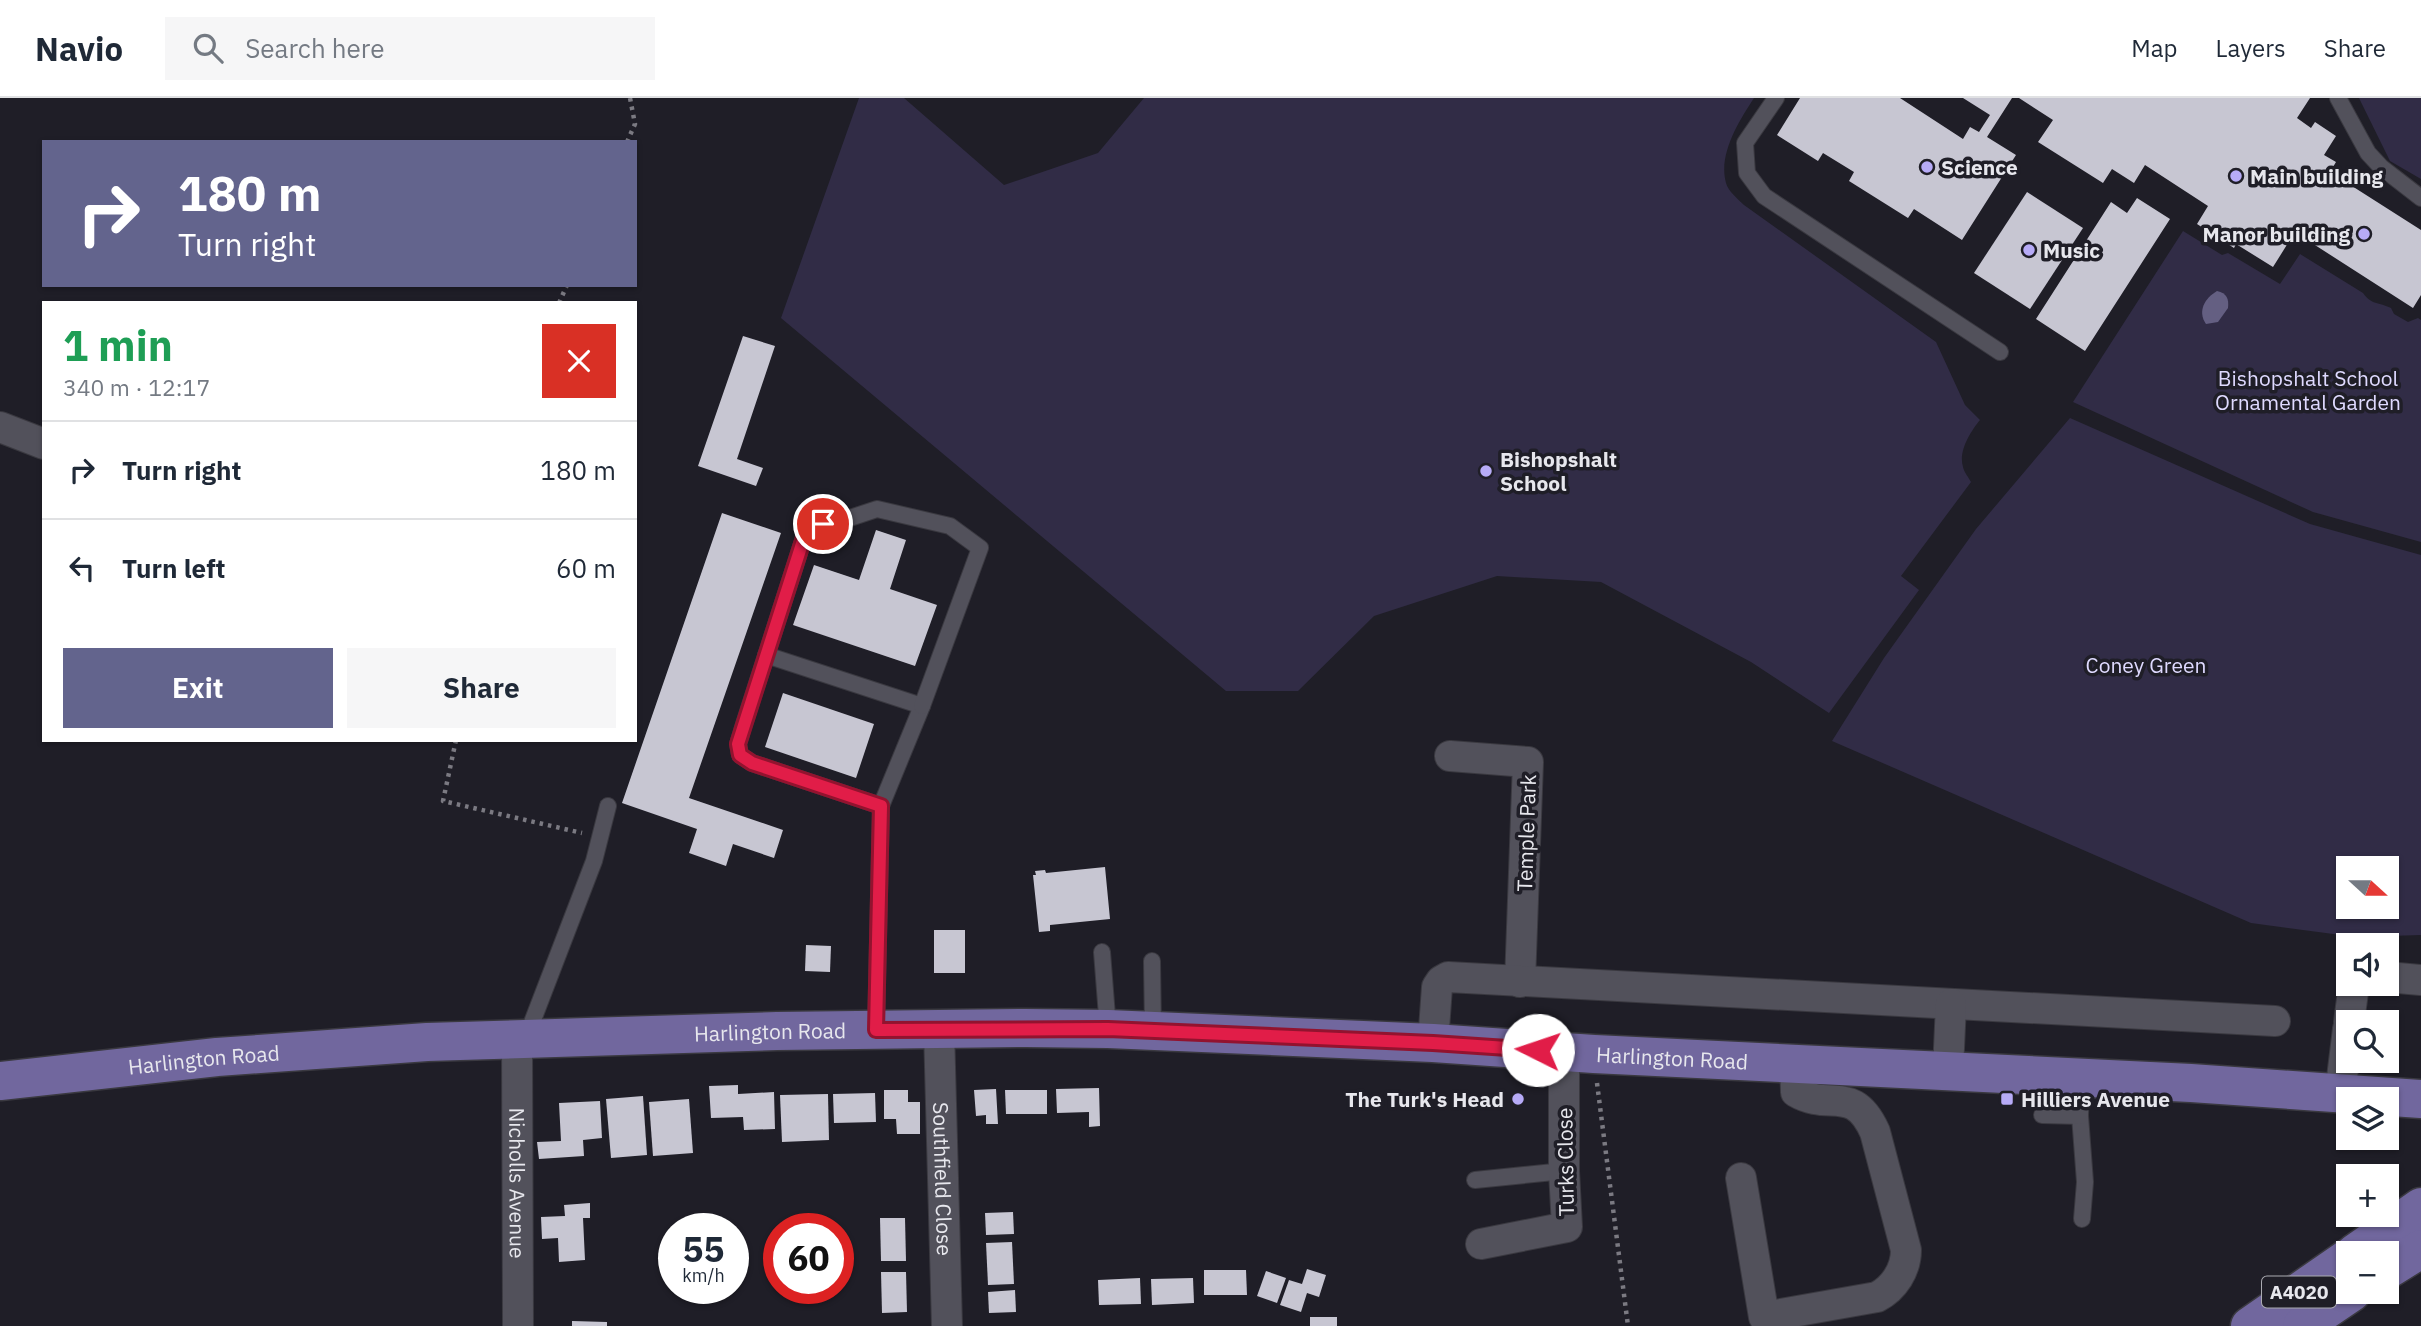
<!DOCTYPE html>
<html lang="en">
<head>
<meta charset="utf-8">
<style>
	body { margin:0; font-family:"IBM Plex Sans",sans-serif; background:#f6f6f7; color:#1f2937; height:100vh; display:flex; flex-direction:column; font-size:26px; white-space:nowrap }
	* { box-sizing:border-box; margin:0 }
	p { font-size:23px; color:#747a83 }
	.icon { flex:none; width:38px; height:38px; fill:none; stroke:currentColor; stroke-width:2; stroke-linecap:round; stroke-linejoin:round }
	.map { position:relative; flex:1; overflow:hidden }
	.drawer { position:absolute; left:42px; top:203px; width:595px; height:441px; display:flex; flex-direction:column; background:#fff; border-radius:0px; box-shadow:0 2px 5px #0004 }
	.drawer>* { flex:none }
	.banner { position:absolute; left:42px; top:42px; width:595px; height:147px; border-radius:0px; box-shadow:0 2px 5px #0004; background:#63648d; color:#fff; overflow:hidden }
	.needle { width:46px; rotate:111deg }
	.fabs { position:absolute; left:2336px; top:758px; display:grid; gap:14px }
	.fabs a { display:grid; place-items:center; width:63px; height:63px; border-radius:0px; background:#fff; box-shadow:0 2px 5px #0004; font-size:35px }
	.speed { position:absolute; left:658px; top:1115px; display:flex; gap:14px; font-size:35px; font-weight:700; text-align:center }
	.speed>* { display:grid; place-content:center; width:91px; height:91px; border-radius:50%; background:#fff; box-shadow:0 2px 5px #0004; line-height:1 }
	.speed small { font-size:18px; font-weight:400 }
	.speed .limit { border:10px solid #d22; background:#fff; color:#111 }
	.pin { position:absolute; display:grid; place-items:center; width:60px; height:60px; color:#fff; margin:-30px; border:4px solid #fff; border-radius:50%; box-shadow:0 2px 7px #0007 }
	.me { position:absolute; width:77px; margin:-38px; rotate:274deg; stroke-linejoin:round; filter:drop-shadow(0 0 5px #0008) }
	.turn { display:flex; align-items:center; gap:24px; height:147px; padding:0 21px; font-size:32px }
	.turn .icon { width:91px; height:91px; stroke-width:2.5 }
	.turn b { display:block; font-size:49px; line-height:60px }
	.round { display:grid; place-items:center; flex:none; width:74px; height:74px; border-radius:0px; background:#f6f6f7 }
	.head { display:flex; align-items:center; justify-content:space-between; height:119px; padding:0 21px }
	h1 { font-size:42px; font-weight:800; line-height:52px; color:#1e9e55 }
	.primary-button { display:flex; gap:14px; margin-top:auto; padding:14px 21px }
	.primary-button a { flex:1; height:80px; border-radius:0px; background:#63648d; color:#fff; font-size:28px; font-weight:800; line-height:80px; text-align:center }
	.primary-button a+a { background:#f6f6f7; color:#1f2937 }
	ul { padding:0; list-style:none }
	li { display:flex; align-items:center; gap:21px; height:98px; padding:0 21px; border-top:2px solid #e0e1e3 }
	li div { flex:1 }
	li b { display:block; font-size:26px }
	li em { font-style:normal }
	header { display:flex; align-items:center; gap:42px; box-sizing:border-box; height:98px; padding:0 35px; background:#fff; border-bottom:2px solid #e0e1e3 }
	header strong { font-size:33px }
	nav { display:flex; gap:38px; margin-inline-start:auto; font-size:24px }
	.search { width:490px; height:63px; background:#f6f6f7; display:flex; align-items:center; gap:18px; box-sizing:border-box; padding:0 24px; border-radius:0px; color:#747a83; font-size:26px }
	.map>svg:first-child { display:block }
	.green { fill:#312c46; fill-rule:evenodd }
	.water { fill:#645f82 }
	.building { fill:#c7c6d2 }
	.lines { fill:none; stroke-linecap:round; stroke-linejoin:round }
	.service-casing { stroke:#3a3940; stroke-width:18 }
	.minor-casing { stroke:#3a3940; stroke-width:32 }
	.primary-casing { stroke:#3a3940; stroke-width:41 }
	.path { stroke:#7b7a82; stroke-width:4.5; stroke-dasharray:3.5 5; stroke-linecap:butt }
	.service { stroke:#52515b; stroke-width:16 }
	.minor { stroke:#52515b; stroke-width:30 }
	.primary { stroke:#71679e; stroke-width:38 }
	.route-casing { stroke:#92132f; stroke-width:18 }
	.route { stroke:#e11d48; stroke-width:12 }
	.poi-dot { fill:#b7abf7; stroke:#1f1e27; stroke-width:2.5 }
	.labels { text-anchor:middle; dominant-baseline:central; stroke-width:7; stroke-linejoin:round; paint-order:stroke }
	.shield { fill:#1f1e27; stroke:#ababb2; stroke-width:2 }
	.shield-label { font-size:19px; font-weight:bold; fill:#e7e7ed }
	.poi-label { font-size:21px; font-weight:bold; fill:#e7e7ed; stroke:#1f1e27; text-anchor:start }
	.park-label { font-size:21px; fill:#dfdaff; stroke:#1f1e27 }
	.street-label { font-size:21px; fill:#e7e7ed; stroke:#1f1e27 }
</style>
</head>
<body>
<header>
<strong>Navio</strong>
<div class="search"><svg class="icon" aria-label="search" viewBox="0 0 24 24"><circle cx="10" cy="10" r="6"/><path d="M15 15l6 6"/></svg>Search here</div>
<nav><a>Map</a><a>Layers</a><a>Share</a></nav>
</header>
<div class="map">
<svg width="2421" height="1228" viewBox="0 0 2421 1228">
	<rect width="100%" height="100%" fill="#1f1e27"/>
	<g class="green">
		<path d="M 859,0 L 904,0 L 1004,87 L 1098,55 L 1144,0 L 1754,0 C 1739,23 1718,56 1726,85 C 1728,93 1738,101 1744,107 L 1936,244 L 1965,307 L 1980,322 C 1971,333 1958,353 1963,369 C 1964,374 1969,380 1971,384 L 1901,478 L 1919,492 L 1829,615 L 1751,564 L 1601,484 L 1497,478 L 1374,518 L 1298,593 L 1226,593 L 781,220 Z"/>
		<path d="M 2359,0 L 2421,0 L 2421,81 L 2390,63 Z"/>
		<path d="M 2183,133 L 2222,157 L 2228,155 L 2280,186 L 2300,156 L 2363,195 C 2371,207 2379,204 2391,210 L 2394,216 L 2408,224 L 2418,220 L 2421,222 L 2421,444 L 2313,414 L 2073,304 Z"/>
		<path d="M 2070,320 L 2310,426 L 2421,457 L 2421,837 L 2356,839 L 2251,825 L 1832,643 L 1884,560 L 1976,431 ZM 2348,770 L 2387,770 L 2387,808 L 2348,808 Z"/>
	</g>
	<path class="water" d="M 2217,193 C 2227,195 2229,201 2228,210 L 2218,224 L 2206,226 C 2197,213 2205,200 2217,193 Z"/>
	<g class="building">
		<path d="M 1800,0 L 1900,0 L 1963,41 L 1970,29 L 1979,34 L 1990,17 L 1963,0 L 2012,0 L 1987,39 L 2016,57 L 1962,142 L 1914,111 L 1908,120 L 1849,83 L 1854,74 L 1823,55 L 1818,63 L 1777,37 Z"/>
		<path d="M 2019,0 L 2310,0 L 2297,20 L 2311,30 L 2315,24 L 2336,38 L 2324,57 L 2336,64 L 2330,74 L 2421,132 L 2421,197 L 2413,210 L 2304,140 L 2309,132 L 2300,126 L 2273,169 L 2236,146 L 2234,150 L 2197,126 L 2208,108 L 2145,67 L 2134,85 L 2112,71 L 2103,85 L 2038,44 L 2053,22 Z"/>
		<path d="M 2027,94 L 2083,130 L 2030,211 L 1974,175 Z"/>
		<path d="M 2137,100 L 2170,121 L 2085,253 L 2036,221 L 2111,104 L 2127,115 Z"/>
		<path d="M 743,238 L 775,248 L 737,361 L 763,370 L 756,388 L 698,368 Z"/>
		<path d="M 722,415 L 781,435 L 689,700 L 783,732 L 774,760 L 733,746 L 726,768 L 689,755 L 697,731 L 622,705 Z"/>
		<path d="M 876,432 L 906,442 L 890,491 L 937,507 L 915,568 L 793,527 L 814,467 L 859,482 Z"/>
		<path d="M 783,595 L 874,626 L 856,680 L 765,649 Z"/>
		<path d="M 1105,769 L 1110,821 L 1050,827 L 1050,833 L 1039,834 L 1033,777 L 1036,777 L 1035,773 L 1045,772 L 1046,775 Z"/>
		<rect x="934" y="832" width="31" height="43"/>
		<path d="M 806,847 L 831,848 L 830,874 L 805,873 Z"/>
		<path d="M 738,987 L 738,996 L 774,994 L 775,1031 L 744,1032 L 743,1019 L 711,1020 L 709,988 Z"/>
		<path d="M 1099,990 L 1100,1028 L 1089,1029 L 1089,1014 L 1057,1015 L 1056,991 Z"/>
		<path d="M 996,991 L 998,1026 L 986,1026 L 986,1017 L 976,1018 L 974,992 Z"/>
		<path d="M 884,992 L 908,992 L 908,1004 L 920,1004 L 920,1036 L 897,1036 L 896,1021 L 884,1021 Z"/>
		<path d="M 1005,992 L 1047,992 L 1047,1016 L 1006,1016 Z"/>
		<path d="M 875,995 L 876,1024 L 834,1025 L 833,996 Z"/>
		<path d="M 828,996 L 829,1042 L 782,1044 L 780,997 Z"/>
		<path d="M 643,998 L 647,1057 L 611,1060 L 606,1001 Z"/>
		<path d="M 689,1001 L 693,1055 L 653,1058 L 649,1004 Z"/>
		<path d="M 600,1003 L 602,1040 L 583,1042 L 584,1058 L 539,1061 L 537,1044 L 561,1043 L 559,1005 Z"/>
		<path d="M 590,1105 L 590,1120 L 583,1120 L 585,1162 L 559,1164 L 558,1140 L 542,1141 L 541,1119 L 565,1118 L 564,1107 Z"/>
		<path d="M 1013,1114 L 1014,1136 L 986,1137 L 985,1115 Z"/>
		<path d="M 880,1120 L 905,1120 L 906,1163 L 881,1163 Z"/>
		<path d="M 1012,1144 L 1014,1186 L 988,1187 L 986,1145 Z"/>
		<path d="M 1307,1171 L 1326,1177 L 1319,1199 L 1307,1195 L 1301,1214 L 1280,1207 L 1289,1182 L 1302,1186 Z"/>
		<path d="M 1204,1172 L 1246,1172 L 1247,1197 L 1204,1197 Z"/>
		<path d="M 1266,1173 L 1286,1180 L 1277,1205 L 1257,1198 Z"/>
		<path d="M 881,1174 L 906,1174 L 907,1214 L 882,1215 Z"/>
		<path d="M 1140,1180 L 1141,1206 L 1099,1207 L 1098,1182 Z"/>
		<path d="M 1193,1180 L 1194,1205 L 1152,1207 L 1151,1181 Z"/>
		<path d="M 1015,1192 L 1016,1214 L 989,1215 L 988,1194 Z"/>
		<rect x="1310" y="1219" width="27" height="9"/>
		<path d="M 572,1223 L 607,1224 L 607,1228 L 572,1228 Z"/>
	</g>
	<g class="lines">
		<g class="service-casing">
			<g id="service">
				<path d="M 1776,0 L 1745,45 L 1747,75 L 1764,98 L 2000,254"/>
				<path d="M 2338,0 L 2368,55 L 2381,69 L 2421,100"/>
				<path d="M 766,557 L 922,608 L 881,708 L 876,932"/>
				<path d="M 881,708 L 752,665 L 740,657 L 738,646 L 744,626 L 808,427 L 838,424 L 877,411 L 950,428 L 980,450 L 922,608"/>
				<path d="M 1102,854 L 1108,931"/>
				<path d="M 1152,863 L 1153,933"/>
				<path d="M 526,940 L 594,763 L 608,708"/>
				<path d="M 2081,980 L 2080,1018 L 2085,1084 L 2082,1121"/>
				<path d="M 2042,1017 L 2080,1018"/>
				<path d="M 1475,1082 L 1564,1073"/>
			</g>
		</g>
		<g class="minor-casing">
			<g id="minor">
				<path d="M 0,329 L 44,346"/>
				<path d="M 1450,658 L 1528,664 L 1520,884"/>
				<path d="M 2387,879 L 2421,882"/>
				<path d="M 2349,924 L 2354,886"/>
				<path id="s1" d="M 939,932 L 947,1228"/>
				<path id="s2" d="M 517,941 L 518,1228"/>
				<path d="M 1433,945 L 1437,889 L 1441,883 L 1448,879 L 2275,923"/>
				<path d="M 1948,972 L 1951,906"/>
				<path d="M 2340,996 L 2348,931"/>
				<path d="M 1741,1080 L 1764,1219 L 1877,1199 C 1894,1190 1906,1172 1906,1152 L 1875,1034 C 1853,985 1830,1014 1796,994 L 1795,966"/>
				<path d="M 1481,1146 L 1567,1129 L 1564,1073 L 1564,954"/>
			</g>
		</g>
		<g class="primary-casing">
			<g id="primary">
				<path id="s3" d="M 0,983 L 217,959 L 427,944 L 777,933 L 1026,930 L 1108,931 L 1433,945 L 1594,956 L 2191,985 L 2421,1001"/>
				<path d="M 2355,1155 L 2421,1109"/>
				<path d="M 2387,1172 L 2421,1151"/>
				<path d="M 2250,1228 L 2348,1160"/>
				<path d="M 2302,1228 L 2352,1194"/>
			</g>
		</g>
		<g class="path">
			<path d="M 627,44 L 635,26 L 630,0"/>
			<path d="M 559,205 L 567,187"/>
			<path d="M 456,642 L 443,703 L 582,735"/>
			<path d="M 1597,985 L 1628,1228"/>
		</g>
		<use href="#service" class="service"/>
		<use href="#minor" class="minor"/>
		<use href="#primary" class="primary"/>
	</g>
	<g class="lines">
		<g class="route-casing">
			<path id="route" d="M 823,426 L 808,427 L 738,646 L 740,657 L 752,665 L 881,708 L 876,932 L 1108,931 L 1433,945 L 1538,952"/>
		</g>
		<use href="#route" class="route"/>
	</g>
	<g class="poi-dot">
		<circle cx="1927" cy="69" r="7"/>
		<circle cx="2236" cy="78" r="7"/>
		<circle cx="2364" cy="136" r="7"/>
		<circle cx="2029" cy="152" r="7"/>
		<circle cx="1486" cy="373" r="7"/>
		<circle cx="1518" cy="1001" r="7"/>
		<rect x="2000" y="994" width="14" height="14" rx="3.5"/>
	</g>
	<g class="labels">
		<rect class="shield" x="2262" y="1178.5" width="74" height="31" rx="5"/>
		<g class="shield-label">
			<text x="2299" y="1194">A4020</text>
		</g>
		<g class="poi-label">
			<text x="1941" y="69">Science</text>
			<text x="2250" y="78">Main building</text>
			<text x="2350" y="136" text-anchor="end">Manor building</text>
			<text x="2043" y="152">Music</text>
			<text x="1500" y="361">Bishopshalt<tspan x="1500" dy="24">School</tspan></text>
			<text x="1504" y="1001" text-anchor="end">The Turk's Head</text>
			<text x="2021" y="1001">Hilliers Avenue</text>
		</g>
		<g class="park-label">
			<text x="2308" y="280">Bishopshalt School<tspan x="2308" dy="24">Ornamental Garden</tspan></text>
			<text x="2146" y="567">Coney Green</text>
		</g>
		<g class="street-label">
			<text transform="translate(1526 735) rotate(-88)">Temple Park</text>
			<text stroke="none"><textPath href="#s3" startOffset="772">Harlington Road</textPath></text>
			<text stroke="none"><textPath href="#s3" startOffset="1675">Harlington Road</textPath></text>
			<text stroke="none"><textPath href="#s3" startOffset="205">Harlington Road</textPath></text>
			<text transform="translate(1565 1064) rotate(-91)">Turks Close</text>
			<text stroke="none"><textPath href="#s1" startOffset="149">Southfield Close</textPath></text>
			<text stroke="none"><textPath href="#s2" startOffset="144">Nicholls Avenue</textPath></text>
		</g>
	</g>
</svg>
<div class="fabs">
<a><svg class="needle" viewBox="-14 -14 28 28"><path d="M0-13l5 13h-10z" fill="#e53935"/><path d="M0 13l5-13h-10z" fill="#747a83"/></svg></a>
<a><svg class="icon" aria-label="sound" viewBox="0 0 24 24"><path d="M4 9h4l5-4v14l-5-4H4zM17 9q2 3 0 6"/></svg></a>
<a><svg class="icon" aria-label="search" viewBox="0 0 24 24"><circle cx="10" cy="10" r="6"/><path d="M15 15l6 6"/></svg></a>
<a><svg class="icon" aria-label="layers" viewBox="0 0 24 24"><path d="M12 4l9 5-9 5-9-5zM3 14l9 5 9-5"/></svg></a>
<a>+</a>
<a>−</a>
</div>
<div class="speed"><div>55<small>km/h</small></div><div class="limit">60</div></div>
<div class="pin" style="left:823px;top:426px;background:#d93025"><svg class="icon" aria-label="arrive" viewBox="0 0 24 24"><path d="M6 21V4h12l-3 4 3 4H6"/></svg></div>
<svg class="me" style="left:1538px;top:952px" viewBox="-20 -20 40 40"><circle r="19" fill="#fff"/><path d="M0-13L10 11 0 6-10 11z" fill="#e11d48"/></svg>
<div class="banner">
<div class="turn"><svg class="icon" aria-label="right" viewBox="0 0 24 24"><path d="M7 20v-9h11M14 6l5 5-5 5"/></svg><div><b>180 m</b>Turn right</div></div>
</div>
<section class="drawer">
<div class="head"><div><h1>1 min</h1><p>340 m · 12:17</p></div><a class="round" style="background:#d93025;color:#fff"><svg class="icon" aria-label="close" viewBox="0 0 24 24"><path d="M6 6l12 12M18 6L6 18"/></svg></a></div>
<ul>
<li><svg class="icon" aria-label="right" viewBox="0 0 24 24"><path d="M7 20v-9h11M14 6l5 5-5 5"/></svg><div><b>Turn right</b></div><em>180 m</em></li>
<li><svg class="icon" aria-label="left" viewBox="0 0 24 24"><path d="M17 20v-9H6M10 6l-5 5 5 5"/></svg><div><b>Turn left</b></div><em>60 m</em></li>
</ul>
<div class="primary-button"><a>Exit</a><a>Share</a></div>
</section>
</div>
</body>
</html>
